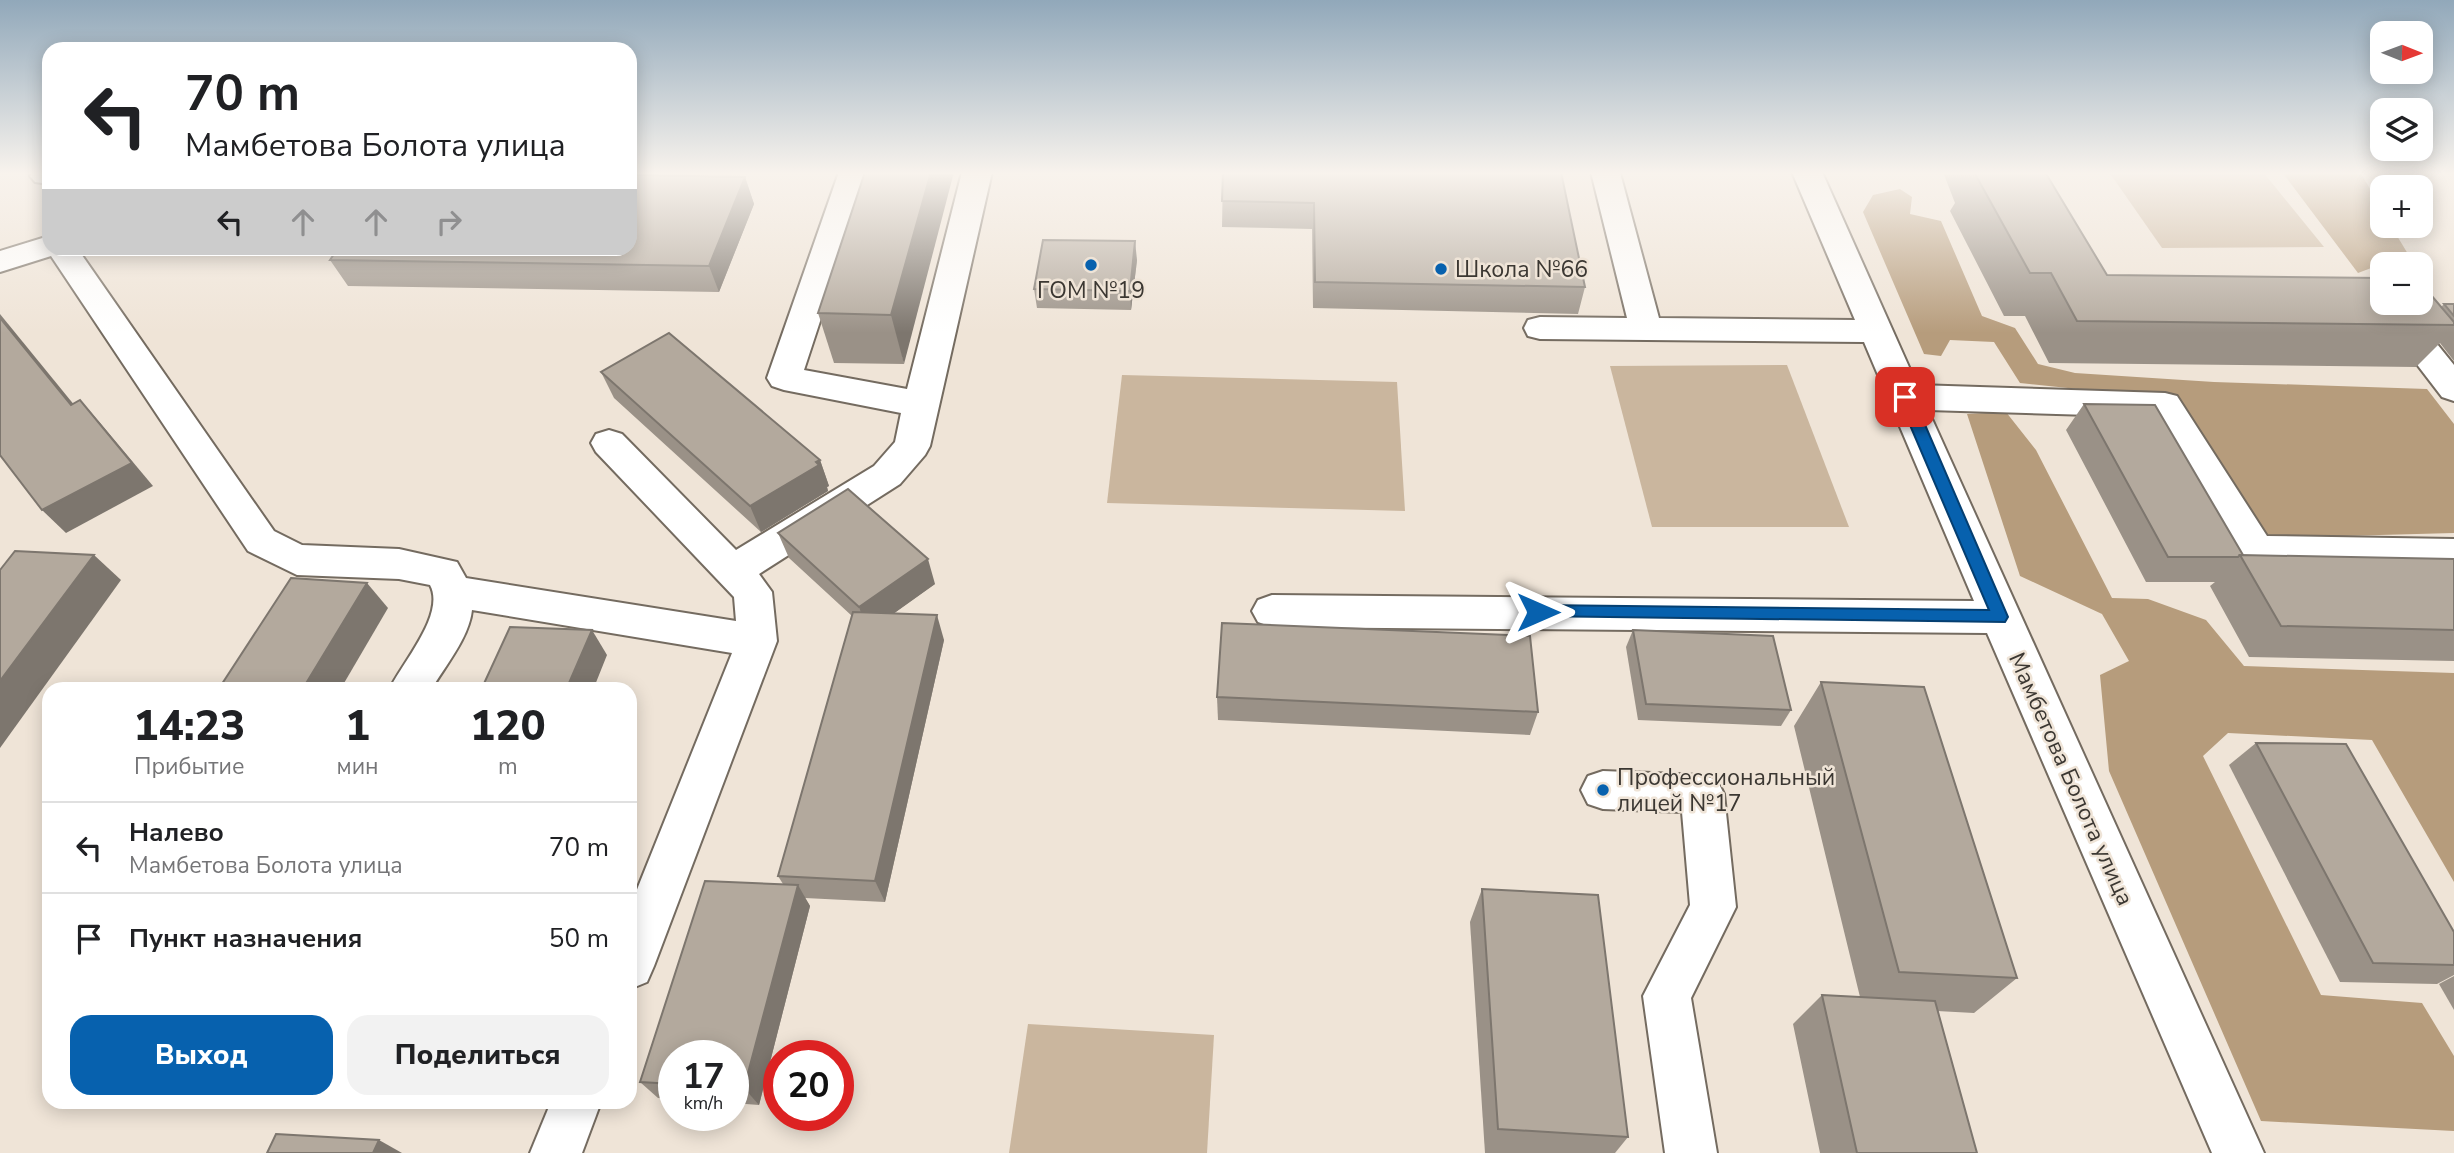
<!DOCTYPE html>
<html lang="ru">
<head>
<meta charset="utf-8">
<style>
	body { margin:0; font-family:"Nunito Sans",sans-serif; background:#f2f2f2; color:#202124; height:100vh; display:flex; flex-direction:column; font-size:26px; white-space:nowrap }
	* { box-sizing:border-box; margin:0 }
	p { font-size:23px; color:#757577 }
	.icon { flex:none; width:38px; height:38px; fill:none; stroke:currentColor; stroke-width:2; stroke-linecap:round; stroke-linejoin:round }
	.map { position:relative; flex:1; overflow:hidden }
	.panel { position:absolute; left:42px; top:682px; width:595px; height:427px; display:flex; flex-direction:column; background:#fff; border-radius:21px; box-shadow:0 4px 18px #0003 }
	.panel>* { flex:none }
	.guide { position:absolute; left:42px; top:42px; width:595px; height:214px; border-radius:21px; box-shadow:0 4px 18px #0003; background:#fff; color:#202124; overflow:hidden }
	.needle { width:46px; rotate:91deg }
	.buttons { position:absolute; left:2370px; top:21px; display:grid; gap:14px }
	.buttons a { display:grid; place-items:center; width:63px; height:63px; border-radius:14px; background:#fff; box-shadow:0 4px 18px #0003; font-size:35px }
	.speed { position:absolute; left:658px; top:1040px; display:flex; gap:14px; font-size:35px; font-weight:700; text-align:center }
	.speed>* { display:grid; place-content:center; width:91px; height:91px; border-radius:50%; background:#fff; box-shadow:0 4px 18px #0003; line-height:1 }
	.speed small { font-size:18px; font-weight:400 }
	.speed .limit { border:10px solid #d22; background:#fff; color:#111 }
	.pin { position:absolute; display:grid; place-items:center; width:60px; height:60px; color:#fff; margin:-30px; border-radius:14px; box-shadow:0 4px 10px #0006 }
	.me { position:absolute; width:77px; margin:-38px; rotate:90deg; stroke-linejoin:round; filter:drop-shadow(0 0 5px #0008) }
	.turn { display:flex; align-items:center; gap:24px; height:147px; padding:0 28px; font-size:32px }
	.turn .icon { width:91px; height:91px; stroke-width:2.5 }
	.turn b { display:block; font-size:49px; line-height:60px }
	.lanes { display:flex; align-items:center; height:66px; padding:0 28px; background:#0003; justify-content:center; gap:35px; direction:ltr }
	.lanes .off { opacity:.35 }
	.eta { display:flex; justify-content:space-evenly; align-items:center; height:119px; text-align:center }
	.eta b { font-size:42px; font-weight:800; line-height:49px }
	.button { display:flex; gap:14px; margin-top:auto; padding:14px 28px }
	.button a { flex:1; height:80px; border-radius:21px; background:#0761ae; color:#fff; font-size:28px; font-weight:800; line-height:80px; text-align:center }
	.button a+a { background:#f2f2f2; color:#202124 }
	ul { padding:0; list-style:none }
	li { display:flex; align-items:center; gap:21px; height:91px; padding:0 28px; border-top:2px solid #e0e0e0 }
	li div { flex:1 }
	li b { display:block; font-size:26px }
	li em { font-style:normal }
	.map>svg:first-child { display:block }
	.green { fill:#cab69e }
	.forest { fill:#b69c7c }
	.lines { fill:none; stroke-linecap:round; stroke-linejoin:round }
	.minor-casing { stroke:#746b60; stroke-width:4 }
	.minor { fill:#fff; fill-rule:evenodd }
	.wall { fill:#9a9187 }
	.shaded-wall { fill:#7d766e }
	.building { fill:#b3a99d; stroke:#7d766e; stroke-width:2 }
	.route { fill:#0761ae; stroke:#053f71; stroke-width:2 }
	.poi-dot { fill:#0761ae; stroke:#efe4d7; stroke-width:2.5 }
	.labels { text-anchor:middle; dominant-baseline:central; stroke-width:5; stroke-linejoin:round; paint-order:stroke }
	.poi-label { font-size:23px; fill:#3b3732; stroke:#efe4d7; text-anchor:start }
	.street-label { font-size:23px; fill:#3b3732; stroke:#efe4d7 }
</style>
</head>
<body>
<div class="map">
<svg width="2454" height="1153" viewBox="0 0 2454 1153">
	<rect width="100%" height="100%" fill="#efe4d7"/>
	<g class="green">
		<path d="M 2109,172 L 2263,172 L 2324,247 L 2162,248 Z"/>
		<path d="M 1787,365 L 1849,527 L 1652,527 L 1610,366 Z"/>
		<path d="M 1122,375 L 1397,382 L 1405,511 L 1107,503 Z"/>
		<path d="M 1028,1024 L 1214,1035 L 1207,1153 L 1009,1153 Z"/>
	</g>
	<g class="forest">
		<path d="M 2282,172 L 2360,172 L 2382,209 L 2382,226 L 2391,226 L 2408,254 L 2358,273 Z"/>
		<path d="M 1900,189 L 1912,197 L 1910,214 L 1941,221 L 1982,316 L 2015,328 L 2038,364 L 2075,373 L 2214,382 L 2427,389 L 2454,424 L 2454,533 L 2267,538 L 2185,407 L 2135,395 L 2020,383 L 1994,342 L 1950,340 L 1941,356 L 1924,354 L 1863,212 L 1873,195 Z"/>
		<path d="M 2006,412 L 2036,450 L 2112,598 L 2148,599 L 2206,620 L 2244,666 L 2454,673 L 2454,882 L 2372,740 L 2228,733 L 2203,756 L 2321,995 L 2422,1003 L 2454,1056 L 2454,1131 L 2261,1121 L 2109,771 L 2100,675 L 2129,661 L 2102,614 L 2020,576 L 1967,414 Z"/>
	</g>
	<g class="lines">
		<g class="minor-casing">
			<g id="minor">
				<path d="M 33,172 L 49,172 L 49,184 L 35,182 L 30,176 Z"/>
				<path d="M 839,172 L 869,172 L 804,370 L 907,389 L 962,172 L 992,172 L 930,446 L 925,455 L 900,484 L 759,574 L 772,592 L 777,641 L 654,966 L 647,982 L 630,989 L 630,907 L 732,653 L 472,610 C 469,638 445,666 431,690 L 389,690 C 402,663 446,614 430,585 L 399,579 L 297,575 L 248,551 L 51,256 L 0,272 L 0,251 L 49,236 L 49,248 L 77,248 L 274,531 L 302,545 L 399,549 L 457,562 L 466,578 L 736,621 L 734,597 L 596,452 L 591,443 L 596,434 L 609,430 L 622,434 L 736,550 L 874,466 L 895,442 L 901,413 L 784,390 L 772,386 L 767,378 Z"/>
				<path d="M 1591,172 L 1620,173 L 1659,318 L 1855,320 L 1792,172 L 1822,172 L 1917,385 L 2165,393 L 2177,396 L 2267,536 L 2454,539 L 2454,569 L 2256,565 L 2243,560 L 2155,417 L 1928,410 L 2264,1153 L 2212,1153 L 1987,633 L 1272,627 L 1258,622 L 1252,611 L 1258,600 L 1272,595 L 1974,601 L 1864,342 L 1540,339 L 1528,336 L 1524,328 L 1528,320 L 1540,317 L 1627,318 Z"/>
				<path d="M 2382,294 L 2382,303 L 2404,303 L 2454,365 L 2454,401 L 2442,397 L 2376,311 L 2371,303 L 2376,295 Z"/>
				<path d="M 1603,771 L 1702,775 L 1717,780 L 1724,794 L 1736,907 L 1691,998 L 1717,1153 L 1665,1153 L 1643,996 L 1690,905 L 1682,812 L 1603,809 L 1588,804 L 1581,790 L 1588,776 Z"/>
				<path d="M 551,1102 L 601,1102 L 582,1153 L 530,1153 Z"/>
			</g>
		</g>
		<use href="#minor" class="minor"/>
	</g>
	<g class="wall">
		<path d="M 630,172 L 659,172 L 657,176 L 745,177 L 754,204 L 719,292 L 348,286 L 330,260 Z"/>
		<path d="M 865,172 L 904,364 L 834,363 L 818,313 Z"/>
		<path d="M 1223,172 L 1585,287 L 1578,314 L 1313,308 L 1312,229 L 1222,227 Z"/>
		<path d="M 1943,172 L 2045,172 L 2107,275 L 2441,307 L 2444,304 L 2454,304 L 2454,361 L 2440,343 L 2416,367 L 2049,363 L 2025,316 L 2004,316 L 1950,211 L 1955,203 Z"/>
		<path d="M 1137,260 L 1131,310 L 1037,308 L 1034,289 Z"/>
		<path d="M 601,372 L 820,460 L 829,486 L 827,487 L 828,491 L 761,532 L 614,398 Z"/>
		<path d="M 2084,404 L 2243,555 L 2454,559 L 2454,661 L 2249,657 L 2210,586 L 2215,582 L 2146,582 L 2066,430 Z"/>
		<path d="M 778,533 L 935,584 L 894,613 L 944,640 L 885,902 L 805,898 L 810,906 L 759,1105 L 733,1103 L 733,1055 L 674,1055 L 674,1099 L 658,1098 L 640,1082 L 783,884 L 778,876 L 852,616 L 789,558 Z"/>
		<path d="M 1633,630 L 1791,710 L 1781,726 L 1638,720 L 1626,647 Z"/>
		<path d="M 1821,682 L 2017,978 L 1974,1013 L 1937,1011 L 1977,1153 L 1820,1153 L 1793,1024 L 1822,995 L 1860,997 L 1794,726 Z"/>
		<path d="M 1217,697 L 1538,712 L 1530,735 L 1218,720 Z"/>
		<path d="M 2256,743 L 2454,932 L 2454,975 L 2437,984 L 2340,982 L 2229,765 Z"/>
		<path d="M 1482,889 L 1628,1137 L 1615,1153 L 1485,1153 L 1470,922 Z"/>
		<path d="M 2454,976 L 2454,1010 L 2439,984 Z"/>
	</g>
	<g class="shaded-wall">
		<path d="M 636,172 L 659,172 L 645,202 L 634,175 Z"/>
		<path d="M 931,172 L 954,172 L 904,364 L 891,315 Z"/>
		<path d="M 745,177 L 754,204 L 719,292 L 709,266 Z"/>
		<path d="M 1135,241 L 1137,260 L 1131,310 L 1130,291 Z"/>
		<path d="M 0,314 L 93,428 L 71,405 L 0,318 Z"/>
		<path d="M 80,400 L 101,424 L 153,486 L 66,533 L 42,510 Z"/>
		<path d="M 820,460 L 829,486 L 827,487 L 828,491 L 761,532 L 750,506 Z"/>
		<path d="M 94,555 L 121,580 L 0,748 L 0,681 Z"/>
		<path d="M 928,559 L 935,584 L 868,632 L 859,607 Z"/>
		<path d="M 367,583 L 388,608 L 340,690 L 302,690 Z"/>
		<path d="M 937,615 L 944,640 L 885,902 L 875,881 Z"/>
		<path d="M 592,630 L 607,655 L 593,690 L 566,690 Z"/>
		<path d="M 798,885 L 810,906 L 759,1105 L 744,1088 Z"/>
		<path d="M 379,1140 L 402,1153 L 373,1153 Z"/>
	</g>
	<g class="building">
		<path d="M 630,172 L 636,172 L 634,175 L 745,177 L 709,266 L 330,260 L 338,248 L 630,248 Z"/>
		<path d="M 865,172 L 931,172 L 891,315 L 818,313 Z"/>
		<path d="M 1223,172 L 1561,172 L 1585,287 L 1315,282 L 1314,203 L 1222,201 Z"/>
		<path d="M 1974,172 L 2045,172 L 2107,275 L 2382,278 L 2382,303 L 2420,303 L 2420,282 L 2454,322 L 2454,325 L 2077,321 L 2051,273 L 2030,273 Z"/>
		<path d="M 1043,240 L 1135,241 L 1130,291 L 1034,289 Z"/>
		<path d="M 2444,304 L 2454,304 L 2454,316 Z"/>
		<path d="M 0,318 L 71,405 L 80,400 L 132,463 L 42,510 L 0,455 Z"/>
		<path d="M 669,333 L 820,460 L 816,462 L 819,465 L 750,506 L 601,372 Z"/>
		<path d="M 2084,404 L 2155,405 L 2243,555 L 2240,555 L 2238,557 L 2168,557 Z"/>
		<path d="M 848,489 L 928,559 L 859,607 L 778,533 Z"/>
		<path d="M 15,551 L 94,555 L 0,681 L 0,570 Z"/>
		<path d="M 2240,555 L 2454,559 L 2454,630 L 2281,626 Z"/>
		<path d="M 291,578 L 367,583 L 302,690 L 218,690 Z"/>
		<path d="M 853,612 L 937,615 L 875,881 L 778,876 Z"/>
		<path d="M 1222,623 L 1530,636 L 1538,712 L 1217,697 Z"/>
		<path d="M 510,627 L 592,630 L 566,690 L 481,690 Z"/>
		<path d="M 1633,630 L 1773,636 L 1791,710 L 1646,704 Z"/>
		<path d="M 1821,682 L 1924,687 L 2017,978 L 1899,972 Z"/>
		<path d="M 2256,743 L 2346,744 L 2454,932 L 2454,965 L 2373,963 Z"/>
		<path d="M 705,881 L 798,885 L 744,1088 L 733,1088 L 733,1055 L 674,1055 L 674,1084 L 640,1082 Z"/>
		<path d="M 1482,889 L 1598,895 L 1628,1137 L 1498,1129 Z"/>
		<path d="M 1822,995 L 1935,1001 L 1977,1153 L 1857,1153 Z"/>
		<path d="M 276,1134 L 379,1140 L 373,1153 L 267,1153 Z"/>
	</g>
	<linearGradient id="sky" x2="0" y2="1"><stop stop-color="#91a8ba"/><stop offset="0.52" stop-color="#f8f3ed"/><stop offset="1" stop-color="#f8f3ed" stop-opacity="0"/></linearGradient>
	<rect width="2454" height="333" fill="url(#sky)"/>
	<path class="route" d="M 1905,392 L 1913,397 L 2008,617 L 2005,622 L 1533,616 L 1530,612 L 1533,607 L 1538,605 L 1989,610 L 1898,397 Z"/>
	<g class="poi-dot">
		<circle cx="1091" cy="265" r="7"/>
		<circle cx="1441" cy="269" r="7"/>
		<circle cx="1603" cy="790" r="7"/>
	</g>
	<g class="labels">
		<g class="poi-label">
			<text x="1455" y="269">Школа №66</text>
			<text x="1091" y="290" text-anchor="middle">ГОМ №19</text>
			<text x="1617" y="777">Профессиональный<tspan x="1617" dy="26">лицей №17</tspan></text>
		</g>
		<g class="street-label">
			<text transform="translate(2071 779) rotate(66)">Мамбетова Болота улица</text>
		</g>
	</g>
</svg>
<div class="buttons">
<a><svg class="needle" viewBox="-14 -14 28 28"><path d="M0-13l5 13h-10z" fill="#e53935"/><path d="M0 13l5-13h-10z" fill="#757577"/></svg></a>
<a><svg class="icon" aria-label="layers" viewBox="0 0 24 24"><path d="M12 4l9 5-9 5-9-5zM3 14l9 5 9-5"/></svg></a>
<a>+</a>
<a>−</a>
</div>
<div class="speed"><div>17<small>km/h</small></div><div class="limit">20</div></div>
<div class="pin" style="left:1905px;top:397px;background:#d93025"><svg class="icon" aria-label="arrive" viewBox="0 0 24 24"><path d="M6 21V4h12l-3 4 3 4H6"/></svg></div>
<svg class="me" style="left:1538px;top:612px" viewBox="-20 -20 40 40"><path d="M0-17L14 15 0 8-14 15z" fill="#0761ae" stroke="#fff" stroke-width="4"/></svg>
<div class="guide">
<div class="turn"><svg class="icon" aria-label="left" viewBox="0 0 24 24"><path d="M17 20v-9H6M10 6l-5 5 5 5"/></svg><div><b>70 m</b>Мамбетова Болота улица</div></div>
<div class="lanes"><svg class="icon" aria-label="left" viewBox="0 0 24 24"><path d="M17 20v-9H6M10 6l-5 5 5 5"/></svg><svg class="icon off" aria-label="ahead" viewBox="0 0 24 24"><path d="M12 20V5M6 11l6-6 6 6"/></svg><svg class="icon off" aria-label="ahead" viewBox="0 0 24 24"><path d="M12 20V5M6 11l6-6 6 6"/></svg><svg class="icon off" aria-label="right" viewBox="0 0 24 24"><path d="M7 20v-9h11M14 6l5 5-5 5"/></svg></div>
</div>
<section class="panel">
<div class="eta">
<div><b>14:23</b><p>Прибытие</p></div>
<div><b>1</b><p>мин</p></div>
<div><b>120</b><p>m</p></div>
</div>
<ul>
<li><svg class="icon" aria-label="left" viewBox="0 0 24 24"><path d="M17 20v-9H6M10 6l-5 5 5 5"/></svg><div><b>Налево</b><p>Мамбетова Болота улица</p></div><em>70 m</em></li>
<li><svg class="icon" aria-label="arrive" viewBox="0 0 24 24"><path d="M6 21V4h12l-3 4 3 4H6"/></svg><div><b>Пункт назначения</b></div><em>50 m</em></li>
</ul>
<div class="button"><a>Выход</a><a>Поделиться</a></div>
</section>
</div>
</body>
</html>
